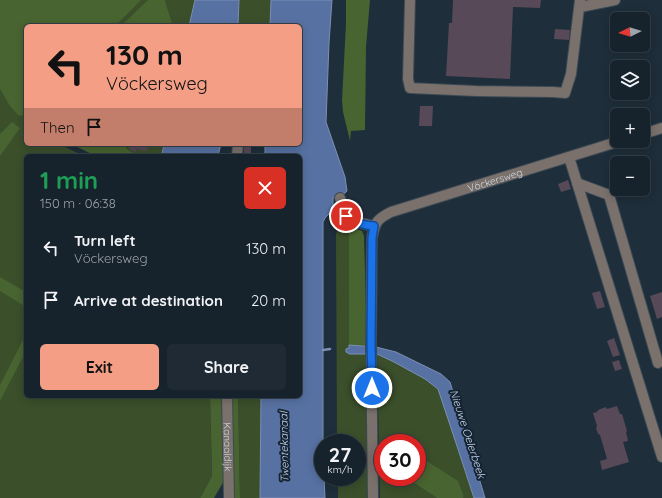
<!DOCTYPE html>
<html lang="en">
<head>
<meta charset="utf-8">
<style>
	body { margin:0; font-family:Quicksand,sans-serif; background:#1f2a34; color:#f1f3f6; height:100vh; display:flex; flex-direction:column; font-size:15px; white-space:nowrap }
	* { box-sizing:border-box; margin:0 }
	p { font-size:13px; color:#9ea4a9 }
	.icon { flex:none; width:22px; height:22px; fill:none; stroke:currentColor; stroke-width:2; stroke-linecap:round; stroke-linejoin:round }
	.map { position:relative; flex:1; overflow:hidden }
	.panel { position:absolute; left:24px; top:154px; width:278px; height:244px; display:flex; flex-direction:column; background:#16222c; border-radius:6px; box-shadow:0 2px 10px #0003,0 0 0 1px #353f48 }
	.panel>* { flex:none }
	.guide { position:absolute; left:24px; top:24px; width:278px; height:122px; border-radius:6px; box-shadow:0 2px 10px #0003,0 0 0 1px #353f48; background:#f49e86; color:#111; overflow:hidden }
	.needle { width:26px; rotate:265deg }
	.controls { position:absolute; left:610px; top:12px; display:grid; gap:8px }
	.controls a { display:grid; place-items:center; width:40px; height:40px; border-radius:6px; background:#16222c; box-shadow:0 2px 10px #0003,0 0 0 1px #353f48; font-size:20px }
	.speed { position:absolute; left:314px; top:434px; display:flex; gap:8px; font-size:20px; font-weight:700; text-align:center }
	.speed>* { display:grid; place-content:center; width:52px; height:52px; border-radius:50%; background:#16222c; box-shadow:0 2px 10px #0003,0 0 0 1px #353f48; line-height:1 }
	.speed small { font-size:10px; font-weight:400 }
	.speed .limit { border:6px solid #d22; background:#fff; color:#111 }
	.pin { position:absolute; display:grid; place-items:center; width:34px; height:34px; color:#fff; margin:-17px; border:2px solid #fff; border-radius:50%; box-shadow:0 1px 4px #0007 }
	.me { position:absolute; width:44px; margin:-22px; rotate:0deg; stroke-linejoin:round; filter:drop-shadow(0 0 3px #0008) }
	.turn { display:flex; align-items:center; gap:14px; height:84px; padding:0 16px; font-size:18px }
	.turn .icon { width:52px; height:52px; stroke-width:2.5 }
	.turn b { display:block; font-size:28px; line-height:34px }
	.then { display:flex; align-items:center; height:38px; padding:0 16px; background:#0003; gap:8px; font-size:15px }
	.round { display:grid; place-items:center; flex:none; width:42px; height:42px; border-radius:6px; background:#1f2a34 }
	.head { display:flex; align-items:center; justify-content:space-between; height:68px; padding:0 16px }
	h1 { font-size:24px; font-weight:800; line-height:30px; color:#1e9e55 }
	.action { display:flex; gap:8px; margin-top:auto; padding:8px 16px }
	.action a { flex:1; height:46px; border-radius:6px; background:#f49e86; color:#111; font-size:16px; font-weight:800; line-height:46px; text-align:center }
	.action a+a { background:#1f2a34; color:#f1f3f6 }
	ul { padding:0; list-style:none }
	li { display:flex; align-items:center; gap:12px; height:52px; padding:0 16px }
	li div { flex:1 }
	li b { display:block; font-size:15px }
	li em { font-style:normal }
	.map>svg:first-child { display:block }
	.green { fill:#3b4f2b }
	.forest { fill:#486430 }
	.water { fill:#5771a2; stroke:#7a90b4 }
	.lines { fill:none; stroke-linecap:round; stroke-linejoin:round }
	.stream { stroke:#7a90b4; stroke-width:2.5 }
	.building { fill:#574958 }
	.minor-casing { stroke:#3a4954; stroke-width:12 }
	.minor { stroke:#7a706c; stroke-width:10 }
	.route-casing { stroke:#114b97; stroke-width:10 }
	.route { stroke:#1a73e8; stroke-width:7 }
	.labels { text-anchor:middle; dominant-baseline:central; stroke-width:4; stroke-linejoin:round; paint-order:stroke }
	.street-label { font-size:10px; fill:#cdd7de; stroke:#152430 }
	.water-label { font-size:11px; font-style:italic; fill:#c2d2f1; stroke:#152430 }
</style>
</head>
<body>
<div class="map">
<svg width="662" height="498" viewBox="0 0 662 498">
	<rect width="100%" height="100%" fill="#1e2e3a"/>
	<g class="green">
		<path d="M 0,0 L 163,0 L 163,26 L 26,26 L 26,126 L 25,127 L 26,128 L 26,144 L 59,144 L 84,156 L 26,156 L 26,396 L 210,396 L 212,476 L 200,498 L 0,498 Z"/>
		<path d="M 165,0 L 195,0 L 189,26 L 173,26 Z"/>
		<path d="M 239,0 L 271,0 L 270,26 L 238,26 Z"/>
		<path d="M 129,144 L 164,144 L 162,154 L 163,156 C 151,156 134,159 126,147 Z"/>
		<path d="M 342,224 L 349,226 L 349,348 L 346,349 L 346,352 L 349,352 L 349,354 L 367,354 L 369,498 L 338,498 L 338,477 L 357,477 L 357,443 L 337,443 L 336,234 L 339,225 Z"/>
		<path d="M 377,354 L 394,362 L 425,379 L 438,389 L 454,437 L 474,498 L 463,498 L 464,497 L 422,458 L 417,465 L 417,443 L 383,443 L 383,477 L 409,477 L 408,479 L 437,498 L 380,498 Z"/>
		<path d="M 238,396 L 261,396 L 260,498 L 240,498 Z"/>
	</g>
	<g class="forest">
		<path d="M 0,0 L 141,0 L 115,26 L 26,26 L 26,114 L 19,116 L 10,106 L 0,89 Z"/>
		<path d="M 148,0 L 165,0 L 173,26 L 121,26 Z"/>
		<path d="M 346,0 L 370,0 L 366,47 L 365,130 L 351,131 L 350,141 L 343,112 L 342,100 L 346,23 Z"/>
		<path d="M 12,122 L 20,128 L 0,156 L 0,134 Z"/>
		<path d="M 71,144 L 129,144 L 126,147 L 128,150 L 139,156 L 96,156 Z"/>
		<path d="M 349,226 L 362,231 L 364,236 L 367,346 L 349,345 Z"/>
		<path d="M 0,277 L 26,292 L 26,307 L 0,291 Z"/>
		<path d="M 26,334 L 26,351 L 0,401 L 0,385 Z"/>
		<path d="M 210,396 L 223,396 L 225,479 L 214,498 L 200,498 L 212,476 Z"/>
		<path d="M 231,396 L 238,396 L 240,498 L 233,498 Z"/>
		<path d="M 422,458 L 458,481 L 464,497 L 463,498 L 437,498 L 408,479 L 409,477 L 417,477 L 417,465 Z"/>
	</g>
	<g class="water">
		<path d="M 195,0 L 239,0 L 238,26 L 189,26 Z"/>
		<path d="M 271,0 L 332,0 L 329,43 L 326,122 L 345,177 L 347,191 L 345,193 L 333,198 L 333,210 L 325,218 L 323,222 L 323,477 L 324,477 L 325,498 L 260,498 L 261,396 L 300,396 L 300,156 L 265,156 L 265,144 L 300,144 L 300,26 L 270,26 Z"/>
		<path d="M 164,144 L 221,144 L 218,156 L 163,156 L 162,154 Z"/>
		<path d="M 349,345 L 376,347 L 396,352 L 441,374 L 450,382 L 485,498 L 474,498 L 454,437 L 438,389 L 425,379 L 394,362 L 377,354 L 349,354 L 348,353 L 346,352 L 346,349 L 349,348 Z"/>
	</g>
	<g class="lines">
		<path class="stream" d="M 323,350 L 330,349"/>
	</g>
	<g class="building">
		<path d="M 453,0 L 541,0 L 540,8 L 513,7 L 510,79 L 446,76 L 449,23 L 452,23 Z"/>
		<path d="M 555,29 L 570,30 L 569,40 L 554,39 Z"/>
		<path d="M 420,106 L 433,106 L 432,126 L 419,126 Z"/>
		<path d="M 128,144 L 148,144 L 147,151 L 136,149 L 136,152 L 129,149 L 130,147 L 128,147 Z"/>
		<rect x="244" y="144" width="7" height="12"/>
		<path d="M 568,180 L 571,189 L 561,192 L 558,184 Z"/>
		<path d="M 600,291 L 605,307 L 597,309 L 592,293 Z"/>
		<path d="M 662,292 L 662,317 L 657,319 L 650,296 Z"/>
		<path d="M 614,338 L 620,355 L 613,357 L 607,341 Z"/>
		<path d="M 619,360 L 622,369 L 615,371 L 612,362 Z"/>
		<path d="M 617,406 L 620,414 L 622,414 L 627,431 L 626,432 L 628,441 L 623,442 L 629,462 L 602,470 L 600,461 L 607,459 L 600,435 L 598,434 L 596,428 L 597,426 L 593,413 L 597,412 L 598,410 L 606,407 L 607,409 Z"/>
	</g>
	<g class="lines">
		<g class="minor-casing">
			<g id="minor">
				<path d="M 410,0 L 408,79 L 410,88 L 476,91 L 553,92 L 565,93 L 571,74 L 580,0"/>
				<path d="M 580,7 L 615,0"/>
				<path d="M 643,134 L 662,128"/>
				<path d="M 237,156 L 238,144"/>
				<path d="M 569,157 L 662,457"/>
				<path d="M 577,183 L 609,195 L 658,363"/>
				<path d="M 340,198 C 347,222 350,221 374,226"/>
				<path id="s1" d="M 227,396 L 229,498"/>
				<path id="s2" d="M 373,498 L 371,343 L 372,238 C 375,222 377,219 391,212 L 620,141"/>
			</g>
		</g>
		<use href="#minor" class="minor"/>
	</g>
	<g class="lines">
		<g class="route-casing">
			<path id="route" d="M 346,216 C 352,223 365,225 374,226 L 372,238 L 371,343 L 372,388"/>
		</g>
		<use href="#route" class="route"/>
	</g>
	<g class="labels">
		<g class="street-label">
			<text stroke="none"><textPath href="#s2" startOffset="403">Vöckersweg</textPath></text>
			<text stroke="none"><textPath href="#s1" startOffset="51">Kanaaldijk</textPath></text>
		</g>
		<g class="water-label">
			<text transform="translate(468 434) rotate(72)">Nieuwe Oelerbeek</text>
			<text transform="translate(284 447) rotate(-91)">Twentekanaal</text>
		</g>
	</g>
</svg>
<div class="controls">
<a><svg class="needle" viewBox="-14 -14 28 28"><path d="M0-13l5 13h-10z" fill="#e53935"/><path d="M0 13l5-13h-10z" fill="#9ea4a9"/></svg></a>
<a><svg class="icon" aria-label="layers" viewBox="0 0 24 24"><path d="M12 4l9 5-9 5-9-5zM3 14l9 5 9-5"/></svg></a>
<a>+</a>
<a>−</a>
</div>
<div class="speed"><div>27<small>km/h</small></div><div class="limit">30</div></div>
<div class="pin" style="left:346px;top:216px;background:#d93025"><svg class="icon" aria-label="arrive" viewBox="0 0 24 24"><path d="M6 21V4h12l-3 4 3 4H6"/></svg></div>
<svg class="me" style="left:372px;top:388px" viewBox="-20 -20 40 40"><circle r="17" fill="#1a73e8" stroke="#fff" stroke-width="3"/><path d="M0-11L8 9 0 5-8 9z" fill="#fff"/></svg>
<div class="guide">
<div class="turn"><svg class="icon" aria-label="left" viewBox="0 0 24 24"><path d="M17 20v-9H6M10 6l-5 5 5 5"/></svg><div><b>130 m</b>Vöckersweg</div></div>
<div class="then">Then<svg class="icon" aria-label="arrive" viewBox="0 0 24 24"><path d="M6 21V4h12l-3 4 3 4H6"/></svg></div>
</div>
<section class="panel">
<div class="head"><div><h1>1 min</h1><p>150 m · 06:38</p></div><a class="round" style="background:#d93025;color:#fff"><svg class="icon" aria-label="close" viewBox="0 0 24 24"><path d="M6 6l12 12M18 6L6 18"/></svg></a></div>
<ul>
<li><svg class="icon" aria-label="left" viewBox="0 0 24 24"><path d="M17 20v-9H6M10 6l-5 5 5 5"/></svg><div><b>Turn left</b><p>Vöckersweg</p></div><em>130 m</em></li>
<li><svg class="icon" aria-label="arrive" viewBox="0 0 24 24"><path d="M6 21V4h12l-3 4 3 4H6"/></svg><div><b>Arrive at destination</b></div><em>20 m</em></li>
</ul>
<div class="action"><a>Exit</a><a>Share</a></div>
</section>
</div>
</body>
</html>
